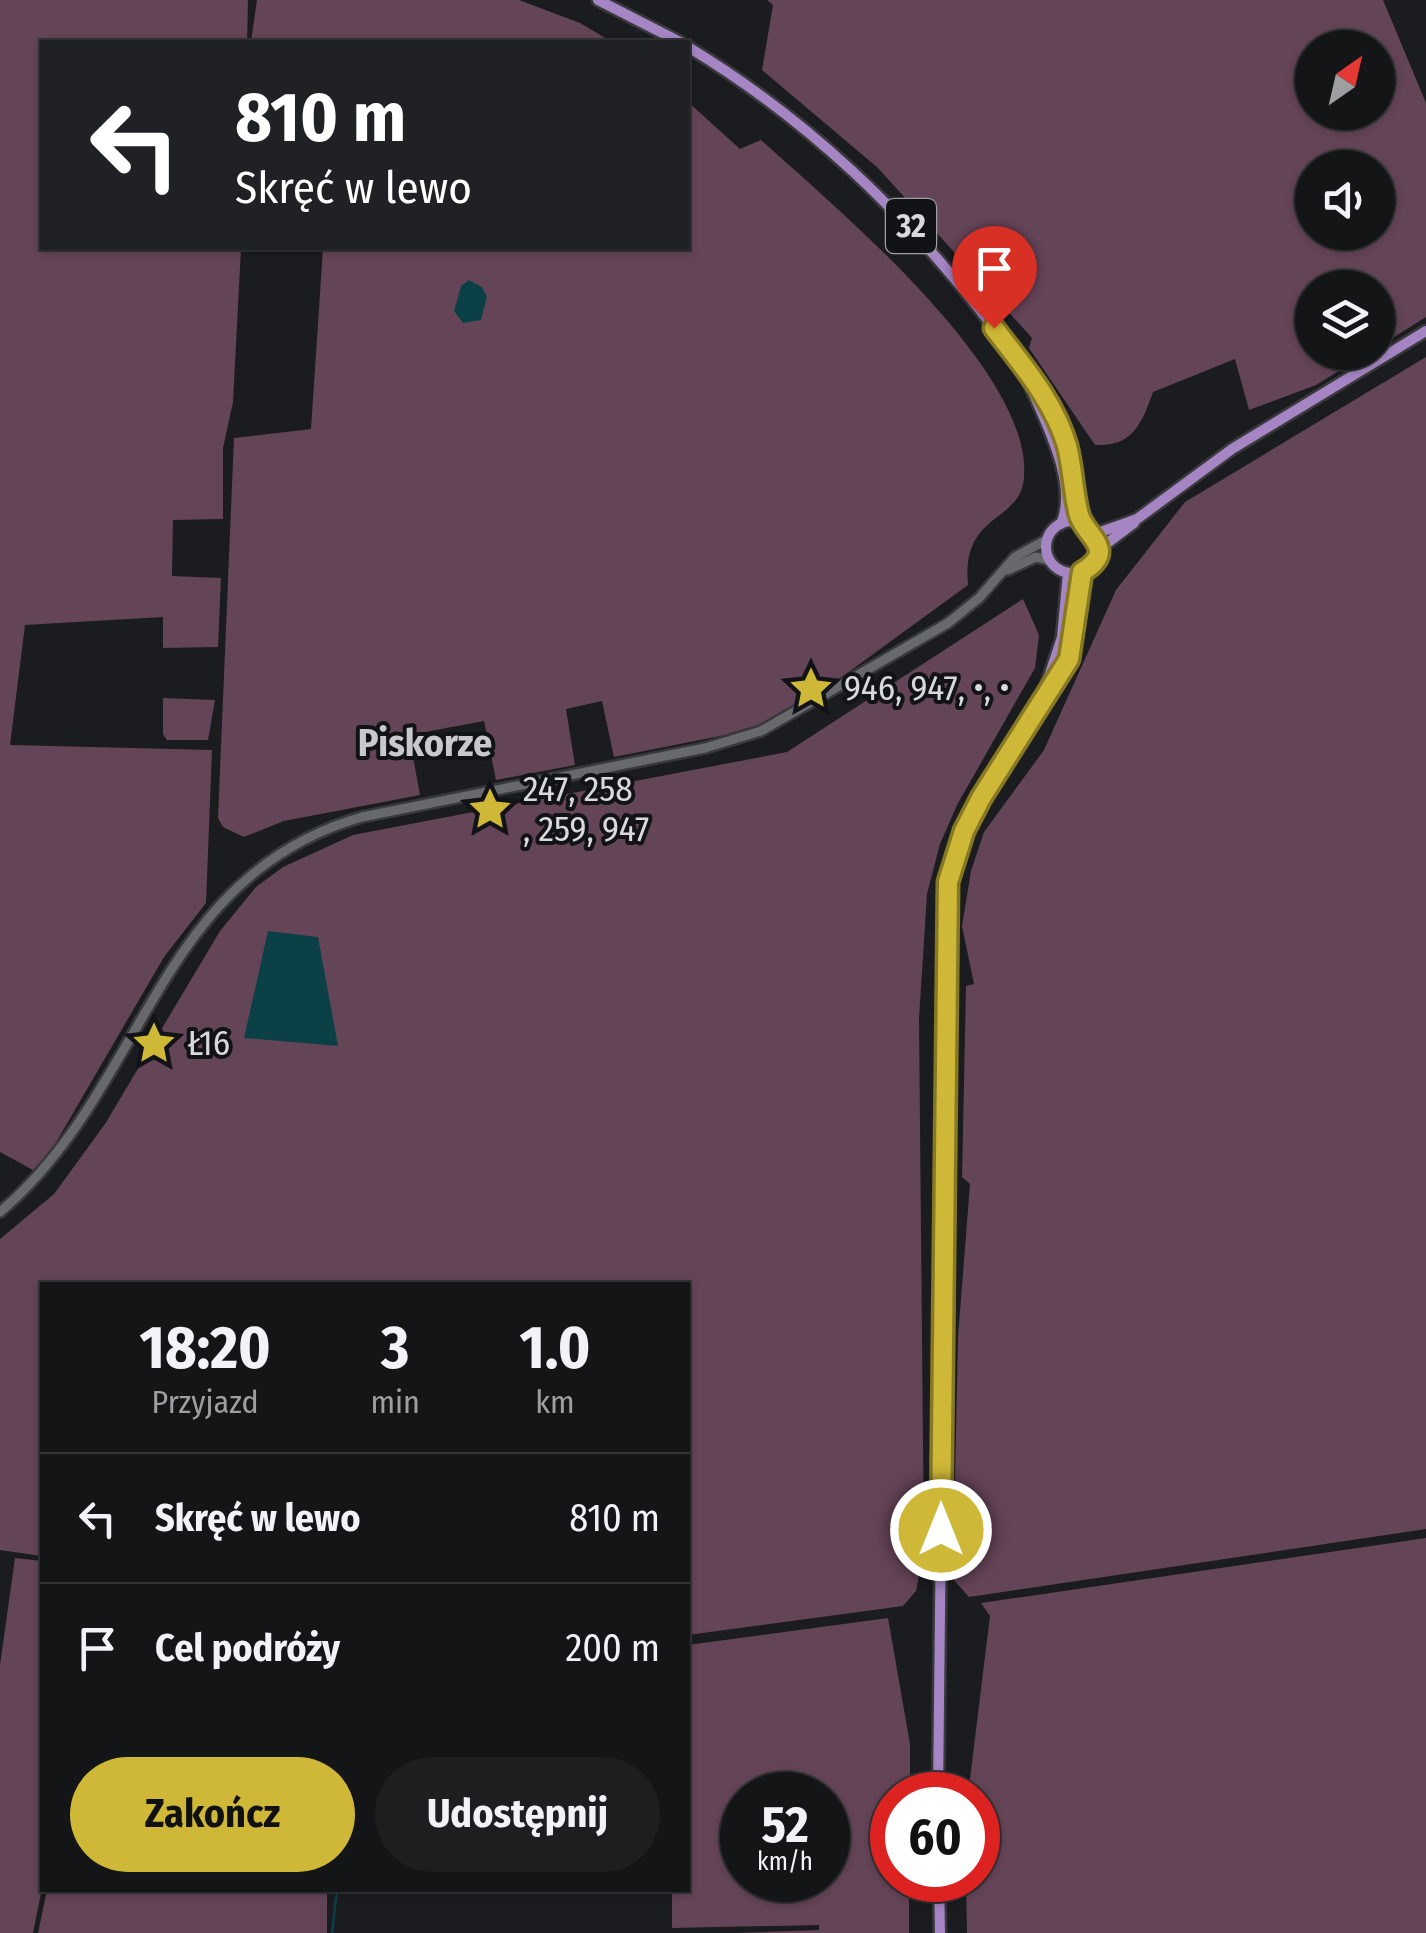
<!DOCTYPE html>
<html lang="pl">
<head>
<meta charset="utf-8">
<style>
	body { margin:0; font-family:"Fira Sans Condensed",sans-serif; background:#1d1e20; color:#f1f3f6; height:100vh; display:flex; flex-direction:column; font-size:38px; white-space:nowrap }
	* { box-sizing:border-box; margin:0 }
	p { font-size:32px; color:#9d9fa1 }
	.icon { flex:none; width:55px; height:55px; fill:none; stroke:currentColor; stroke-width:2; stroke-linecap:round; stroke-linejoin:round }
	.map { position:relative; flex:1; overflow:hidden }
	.drawer { position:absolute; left:40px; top:1282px; width:650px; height:610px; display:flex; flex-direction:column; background:#141517; border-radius:0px; box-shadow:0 2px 8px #0004,0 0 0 2px #333436 }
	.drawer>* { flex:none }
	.hud { position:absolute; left:40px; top:40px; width:650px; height:210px; border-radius:0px; box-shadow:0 2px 8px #0004,0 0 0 2px #333436; background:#202124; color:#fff; overflow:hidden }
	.needle { width:65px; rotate:34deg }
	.controls { position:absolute; left:1295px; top:30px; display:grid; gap:20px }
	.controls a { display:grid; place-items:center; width:100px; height:100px; border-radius:50%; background:#141517; box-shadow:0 2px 8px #0004,0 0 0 2px #333436; font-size:50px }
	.speed { position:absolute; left:720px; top:1772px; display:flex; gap:20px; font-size:50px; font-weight:700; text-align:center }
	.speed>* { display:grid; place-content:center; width:130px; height:130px; border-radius:50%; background:#141517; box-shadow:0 2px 8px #0004,0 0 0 2px #333436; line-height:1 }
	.speed small { font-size:25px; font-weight:400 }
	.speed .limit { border:15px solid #d22; background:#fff; color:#111 }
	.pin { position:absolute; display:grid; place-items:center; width:85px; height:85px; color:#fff; margin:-102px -42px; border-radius:50% 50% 50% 0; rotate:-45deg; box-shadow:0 0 10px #0007 }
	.pin .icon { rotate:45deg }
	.me { position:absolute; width:110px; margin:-55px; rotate:0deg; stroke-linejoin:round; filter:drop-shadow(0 0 8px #0008) }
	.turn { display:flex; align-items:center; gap:35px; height:210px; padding:0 30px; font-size:45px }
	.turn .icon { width:130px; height:130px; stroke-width:2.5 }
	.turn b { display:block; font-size:70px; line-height:85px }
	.eta { display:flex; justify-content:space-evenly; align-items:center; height:170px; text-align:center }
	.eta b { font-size:60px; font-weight:700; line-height:70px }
	.action { display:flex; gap:20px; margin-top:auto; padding:20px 30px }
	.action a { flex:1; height:115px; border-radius:60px; background:#cfb837; color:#111; font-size:40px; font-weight:700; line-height:115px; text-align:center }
	.action a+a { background:#1d1e20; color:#f1f3f6 }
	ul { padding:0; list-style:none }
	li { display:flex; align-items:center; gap:30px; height:130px; padding:0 30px; border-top:2px solid #333436 }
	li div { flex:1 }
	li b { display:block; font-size:38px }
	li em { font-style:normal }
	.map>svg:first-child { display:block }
	.forest { fill:#644457; fill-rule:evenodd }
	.water { fill:#0b4146 }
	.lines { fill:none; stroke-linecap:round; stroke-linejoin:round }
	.stream { stroke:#0b4146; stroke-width:2.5 }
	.minor-casing { stroke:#39393c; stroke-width:14 }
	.major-casing { stroke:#39393c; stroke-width:15 }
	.minor { stroke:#67696c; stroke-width:9 }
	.major { stroke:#a585c4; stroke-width:10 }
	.route-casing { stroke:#877824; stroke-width:25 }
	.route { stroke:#cfb837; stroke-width:18 }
	.labels { text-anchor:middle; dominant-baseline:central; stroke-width:8; stroke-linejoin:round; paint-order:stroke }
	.shield { fill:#121316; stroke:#9d9ea1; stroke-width:2.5 }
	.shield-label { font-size:32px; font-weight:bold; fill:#d9d9dc }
	.poi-label { font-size:35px; fill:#d9d9dc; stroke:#121316; text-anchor:start }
	.neighbourhood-label { font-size:38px; font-weight:bold; fill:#c8c9cd; stroke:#121316 }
</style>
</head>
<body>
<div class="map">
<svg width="1426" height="1933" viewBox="0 0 1426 1933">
	<rect width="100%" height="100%" fill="#1b1c1f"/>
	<g class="forest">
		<path d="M 0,0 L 248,0 L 247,42 L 42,42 L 42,248 L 241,248 L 233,402 L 223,448 L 223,519 L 173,520 L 172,576 L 221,578 L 218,647 L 163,648 L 163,617 L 25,625 L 10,745 L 212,750 L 206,903 L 164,957 L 51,1151 L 33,1170 L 0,1152 Z"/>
		<path d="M 257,0 L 519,0 L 580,23 L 612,42 L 251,42 Z"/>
		<path d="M 767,0 L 1383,0 L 1426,103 L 1426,317 L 1378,347 L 1378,288 L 1312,288 L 1312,352 L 1368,353 L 1316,385 L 1249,410 L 1235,359 L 1153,392 C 1142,424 1132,447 1095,445 L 1029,348 L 1032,338 L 878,168 L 762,70 L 773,5 ZM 1312,48 L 1378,48 L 1378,112 L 1312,112 ZM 1312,168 L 1378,168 L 1378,232 L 1312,232 Z"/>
		<path d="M 688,102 L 740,149 L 761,140 C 834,206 1033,371 1024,477 C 1021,524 961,511 968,585 L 776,725 L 614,757 L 602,701 L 566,709 L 575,765 L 496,780 L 484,721 L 409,735 L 420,795 L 284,821 L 244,837 L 223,827 L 218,818 L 234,438 L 311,429 L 323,248 L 688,248 Z"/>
		<path d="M 1426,357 L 1426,1529 L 969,1597 L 953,1579 L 958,1337 L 970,1184 L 962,1177 L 966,986 L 974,984 L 962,926 L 971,871 L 984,832 L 1044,750 L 1116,590 L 1185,502 Z"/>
		<path d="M 1023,599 L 1039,635 L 1035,668 L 957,805 L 940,844 L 927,894 L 919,1019 L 924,1548 L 916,1591 L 903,1606 L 688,1635 L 688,1285 L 42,1285 L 42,1556 L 0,1550 L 0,1239 L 54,1194 L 105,1124 L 220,931 L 256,887 L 283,867 L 353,835 L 787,752 Z"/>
		<path d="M 163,698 L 215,700 L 208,740 L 167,740 L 163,734 Z"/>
		<path d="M 1426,1538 L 1426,1933 L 967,1933 L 966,1880 L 978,1880 L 978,1795 L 968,1795 L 990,1616 L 981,1603 Z"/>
		<path d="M 15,1558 L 42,1561 L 42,1888 L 33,1933 L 0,1933 L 0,1665 Z"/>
		<path d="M 888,1618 L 910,1744 L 910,1795 L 892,1795 L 892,1880 L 909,1880 L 909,1933 L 736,1933 L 819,1930 L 819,1925 L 672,1928 L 672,1890 L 688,1890 L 688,1645 ZM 742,1795 L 828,1795 L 828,1880 L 742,1880 Z"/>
		<path d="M 47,1890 L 327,1890 L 327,1933 L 38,1933 Z"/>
	</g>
	<g class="water">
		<path d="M 469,280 L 482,287 L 487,297 L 481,320 L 463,323 L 454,311 L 461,286 Z"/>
		<path d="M 268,931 L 318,937 L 338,1046 L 244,1038 Z"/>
	</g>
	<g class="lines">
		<path class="stream" d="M 332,1933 L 337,1890"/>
		<g class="minor-casing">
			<g id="minor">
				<path d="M 1008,570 L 1036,557 L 1050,560"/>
				<path d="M 0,1212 C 147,1088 155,876 362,817 L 705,748 L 761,731 L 948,623 L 979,598 L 1015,557 L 1048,539"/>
			</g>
		</g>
		<g class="major-casing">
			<g id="major">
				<path d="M 598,0 L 680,42"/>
				<path d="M 688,47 C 809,120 908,215 993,327 C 1016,357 1042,386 1057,421 C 1072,454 1070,490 1082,523"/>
				<path d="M 1025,374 C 1041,414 1080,481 1061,524"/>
				<circle cx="1072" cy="547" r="26"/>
				<path d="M 1095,534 L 1137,519 L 1232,449 L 1426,331"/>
				<path d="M 1098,550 L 1134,523"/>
				<path d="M 1042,698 L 1062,637 L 1068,573"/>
				<path d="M 938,1795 L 948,882 L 964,831 L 981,798 L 1069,659 L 1082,571"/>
				<path d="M 939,1880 L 940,1933"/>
			</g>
		</g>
		<use href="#minor" class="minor"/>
		<use href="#major" class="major"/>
	</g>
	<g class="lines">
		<g class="route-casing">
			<path id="route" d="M 941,1530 L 948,882 L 964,831 L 981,798 L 1069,659 L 1082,572 C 1119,550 1085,536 1079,515 C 1073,493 1073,469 1067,446 C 1054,401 1022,365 994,328"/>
		</g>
		<use href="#route" class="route"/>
	</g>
	<defs>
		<g id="sight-bare" transform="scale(3.45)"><path d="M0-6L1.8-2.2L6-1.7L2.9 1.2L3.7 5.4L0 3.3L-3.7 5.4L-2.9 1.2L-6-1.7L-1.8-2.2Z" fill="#cfb837" stroke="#121316" stroke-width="2.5" paint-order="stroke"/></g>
	</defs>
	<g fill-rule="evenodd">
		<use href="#sight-bare" x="811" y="688"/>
		<use href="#sight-bare" x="490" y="809"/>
		<use href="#sight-bare" x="154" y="1043"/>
	</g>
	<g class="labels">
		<rect class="shield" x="886" y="199" width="50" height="54" rx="8"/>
		<g class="shield-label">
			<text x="911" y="226">32</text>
		</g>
		<g class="poi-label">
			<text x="844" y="688">946, 947, •, •</text>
			<text x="523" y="789">247, 258<tspan x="523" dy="40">, 259, 947</tspan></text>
			<text x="187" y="1043">Ł16</text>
		</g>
		<g class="neighbourhood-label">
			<text x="425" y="743">Piskorze</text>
		</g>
	</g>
</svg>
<div class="controls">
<a><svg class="needle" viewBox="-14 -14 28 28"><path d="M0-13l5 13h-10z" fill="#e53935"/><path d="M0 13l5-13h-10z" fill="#9d9fa1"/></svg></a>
<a><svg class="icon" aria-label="sound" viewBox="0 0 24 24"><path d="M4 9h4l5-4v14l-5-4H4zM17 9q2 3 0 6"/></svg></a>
<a><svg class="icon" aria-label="layers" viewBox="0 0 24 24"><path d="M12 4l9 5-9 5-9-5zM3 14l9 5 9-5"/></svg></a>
</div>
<div class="speed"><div>52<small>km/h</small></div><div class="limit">60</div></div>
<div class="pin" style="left:994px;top:328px;background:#d93025"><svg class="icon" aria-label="arrive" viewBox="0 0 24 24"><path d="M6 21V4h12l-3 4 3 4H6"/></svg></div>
<svg class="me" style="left:941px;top:1530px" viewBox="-20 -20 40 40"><circle r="17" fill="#cfb837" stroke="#fff" stroke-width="3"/><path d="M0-11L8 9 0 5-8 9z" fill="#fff"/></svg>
<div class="hud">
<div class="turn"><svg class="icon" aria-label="left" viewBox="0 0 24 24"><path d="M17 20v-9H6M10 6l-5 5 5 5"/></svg><div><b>810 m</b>Skręć w lewo</div></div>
</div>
<section class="drawer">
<div class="eta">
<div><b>18:20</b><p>Przyjazd</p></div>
<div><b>3</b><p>min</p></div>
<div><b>1.0</b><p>km</p></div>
</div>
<ul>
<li><svg class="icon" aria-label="left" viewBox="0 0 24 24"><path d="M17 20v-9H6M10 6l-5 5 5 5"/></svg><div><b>Skręć w lewo</b></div><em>810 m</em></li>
<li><svg class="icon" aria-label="arrive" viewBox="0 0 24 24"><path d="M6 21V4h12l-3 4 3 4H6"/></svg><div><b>Cel podróży</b></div><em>200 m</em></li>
</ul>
<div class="action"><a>Zakończ</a><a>Udostępnij</a></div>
</section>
</div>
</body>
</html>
